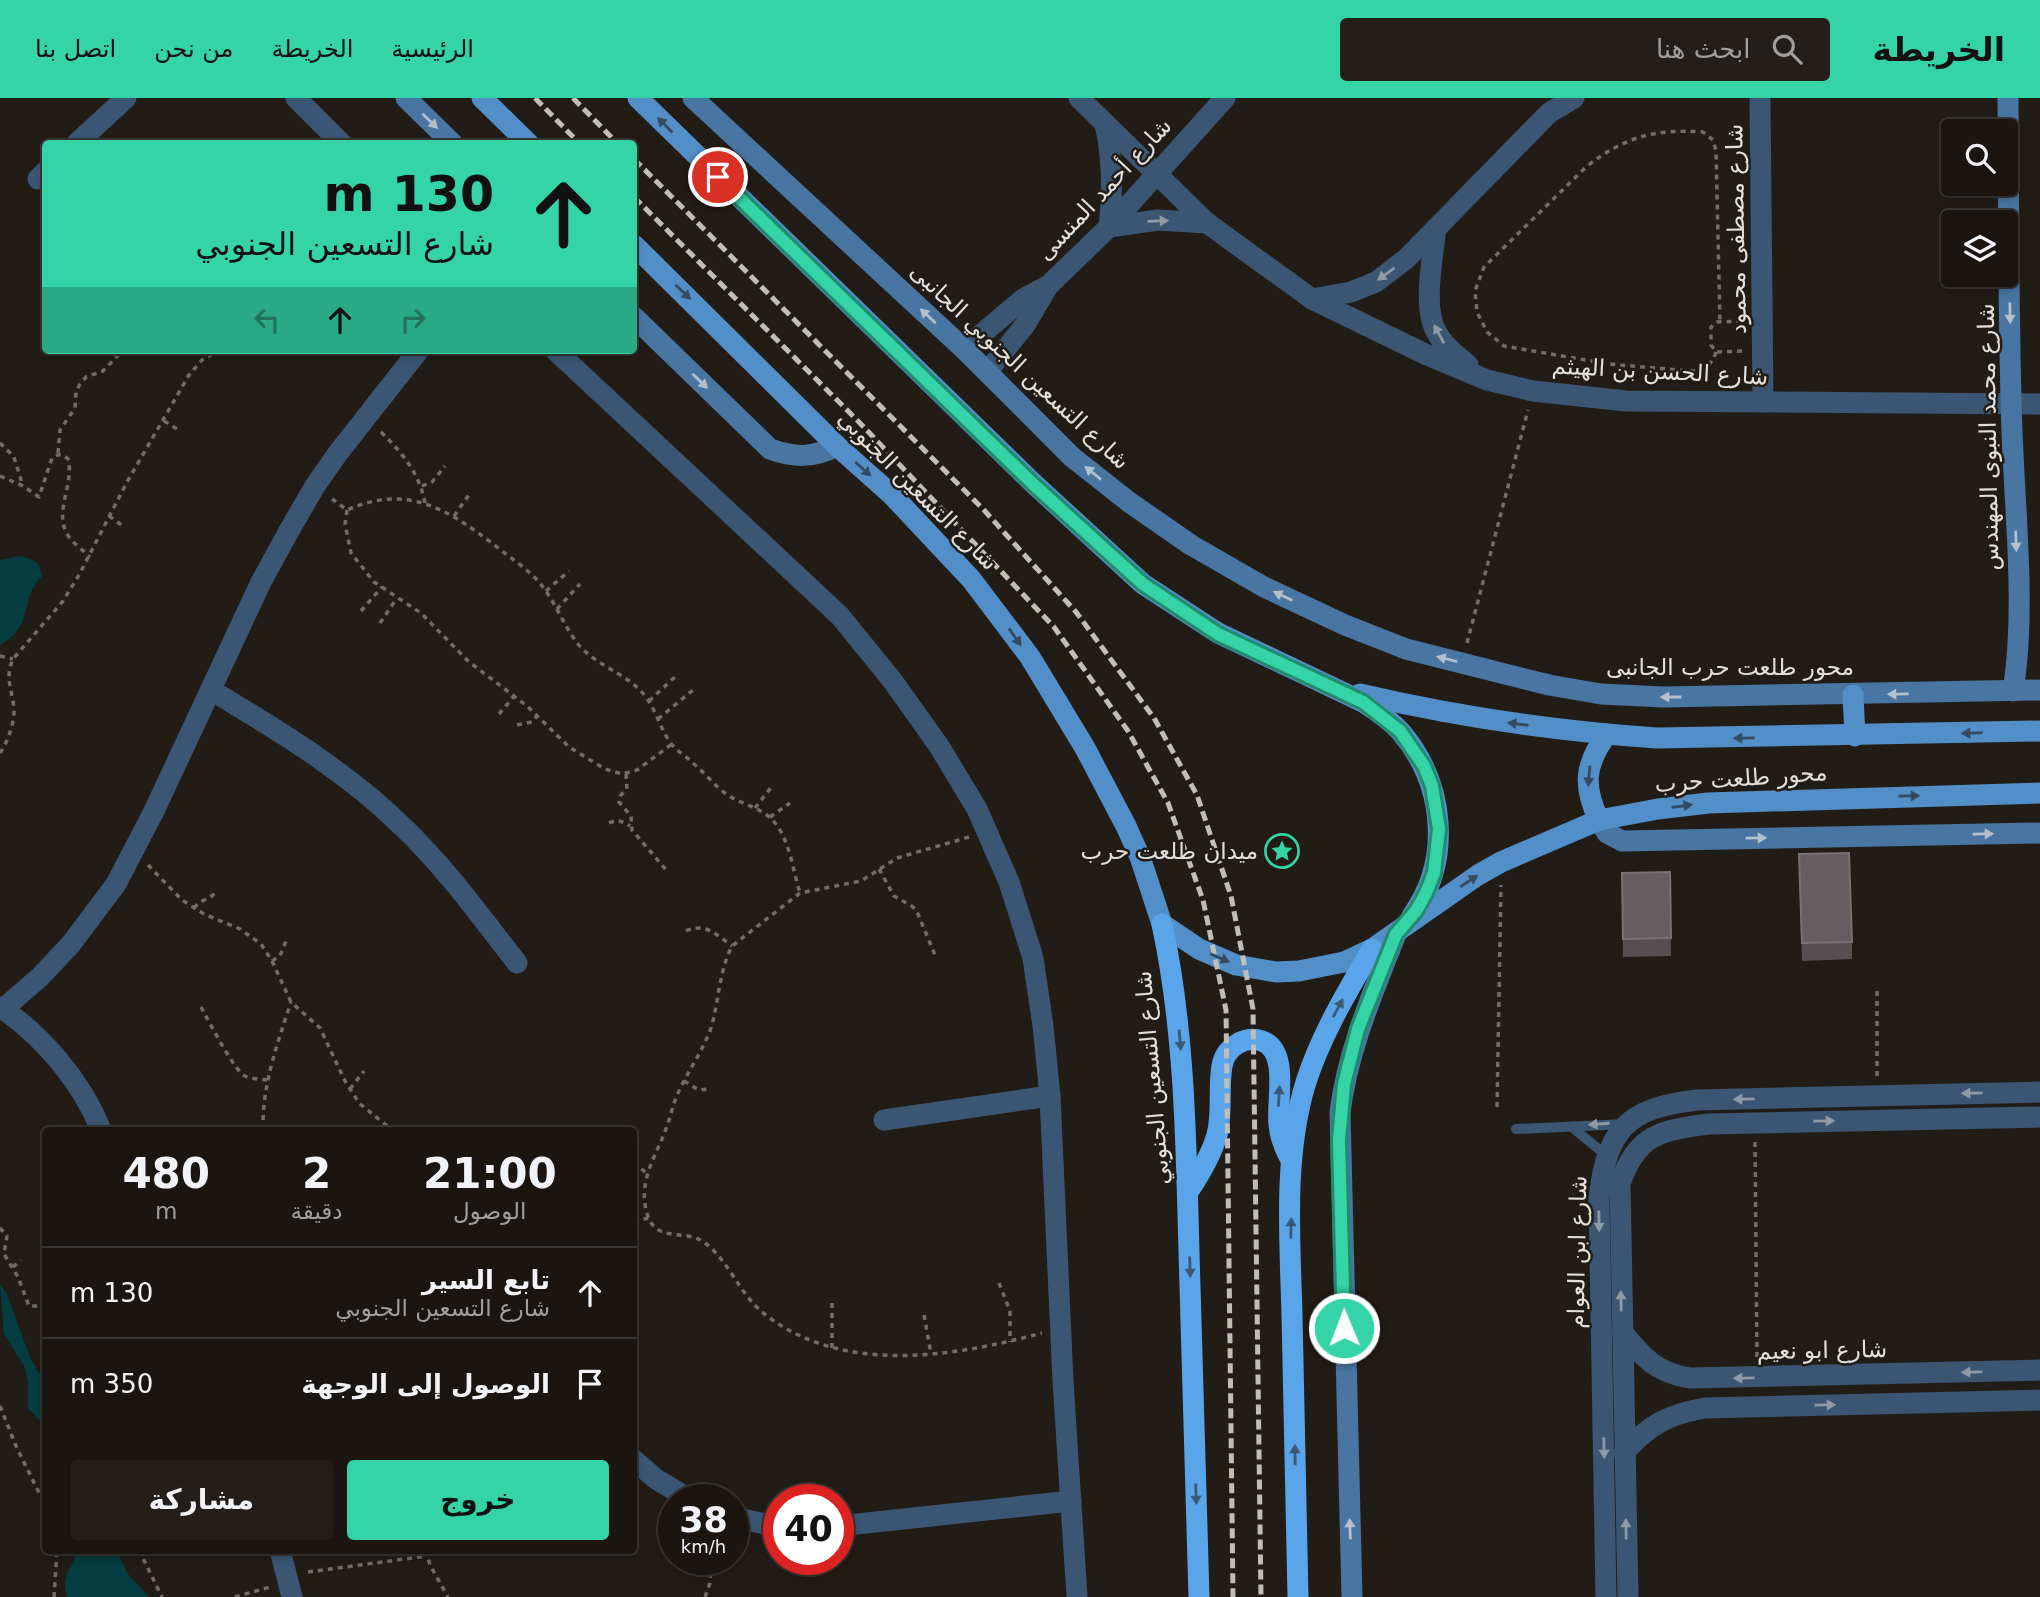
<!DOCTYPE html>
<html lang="ar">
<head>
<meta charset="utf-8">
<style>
	body { margin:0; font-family:"DejaVu Sans",Vazirmatn,sans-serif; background:#231e1a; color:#f1f3f6; direction:rtl; height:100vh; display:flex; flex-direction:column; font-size:26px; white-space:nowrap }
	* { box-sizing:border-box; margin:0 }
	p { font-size:23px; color:#9f9f9f }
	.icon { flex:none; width:38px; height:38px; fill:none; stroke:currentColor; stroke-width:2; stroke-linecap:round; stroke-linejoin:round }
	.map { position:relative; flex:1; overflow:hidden; direction:ltr }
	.side { position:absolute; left:42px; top:1029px; width:595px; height:427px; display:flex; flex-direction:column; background:#1a1511; border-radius:7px; box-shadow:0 4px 10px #0003,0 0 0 2px #383431; direction:rtl }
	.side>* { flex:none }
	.banner { position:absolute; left:42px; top:42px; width:595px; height:214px; border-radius:7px; box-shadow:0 4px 10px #0003,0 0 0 2px #383431; direction:rtl; background:#35d4a7; color:#111; overflow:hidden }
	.controls { position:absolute; left:1941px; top:21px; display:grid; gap:14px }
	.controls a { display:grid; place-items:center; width:77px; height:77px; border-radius:7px; background:#1a1511; box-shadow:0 4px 10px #0003,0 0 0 2px #383431; font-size:35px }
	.speed { position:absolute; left:658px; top:1386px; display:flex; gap:14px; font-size:35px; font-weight:700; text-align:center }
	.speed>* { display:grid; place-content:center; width:91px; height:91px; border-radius:50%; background:#1a1511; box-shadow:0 4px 10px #0003,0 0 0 2px #383431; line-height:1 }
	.speed small { font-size:18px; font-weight:400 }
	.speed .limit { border:10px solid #d22; background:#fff; color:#111 }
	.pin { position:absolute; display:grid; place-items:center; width:60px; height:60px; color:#fff; margin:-30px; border:4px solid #fff; border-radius:50%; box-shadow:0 2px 7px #0007 }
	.me { position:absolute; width:77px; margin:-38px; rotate:359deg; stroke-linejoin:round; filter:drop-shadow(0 0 5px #0008) }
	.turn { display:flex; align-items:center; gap:24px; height:147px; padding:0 28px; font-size:32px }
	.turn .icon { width:91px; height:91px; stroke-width:2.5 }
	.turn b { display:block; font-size:49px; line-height:60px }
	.lanes { display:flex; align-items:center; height:66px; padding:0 28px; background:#0003; justify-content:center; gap:35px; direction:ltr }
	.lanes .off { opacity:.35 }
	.eta { display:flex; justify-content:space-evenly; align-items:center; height:119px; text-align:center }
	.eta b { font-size:42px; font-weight:700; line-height:49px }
	.action { display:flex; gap:14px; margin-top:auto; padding:14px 28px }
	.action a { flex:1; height:80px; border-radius:7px; background:#35d4a7; color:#111; font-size:28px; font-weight:700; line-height:80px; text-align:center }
	.action a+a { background:#231e1a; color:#f1f3f6 }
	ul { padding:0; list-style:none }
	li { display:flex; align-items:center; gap:21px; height:91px; padding:0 28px; border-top:2px solid #383431 }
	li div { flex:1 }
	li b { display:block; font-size:26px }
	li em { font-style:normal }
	header { display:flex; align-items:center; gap:42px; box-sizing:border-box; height:98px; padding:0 35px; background:#35d4a7; color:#111 }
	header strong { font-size:33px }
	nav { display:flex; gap:38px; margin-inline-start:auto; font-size:24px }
	.search { width:490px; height:63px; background:#231e1a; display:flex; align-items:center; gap:18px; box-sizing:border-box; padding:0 24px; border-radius:7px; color:#9f9f9f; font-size:26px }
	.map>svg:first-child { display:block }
	.water { fill:#033c41 }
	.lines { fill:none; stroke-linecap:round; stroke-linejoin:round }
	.path { stroke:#726d68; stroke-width:3.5; stroke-dasharray:5 5; stroke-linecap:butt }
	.lane { stroke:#3a5672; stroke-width:10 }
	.street { stroke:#3a5672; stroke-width:21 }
	.secondary { stroke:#4875a2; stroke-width:21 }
	.primary { stroke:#528ec8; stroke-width:21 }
	.highway { stroke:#5aa4ea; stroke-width:21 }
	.rail { stroke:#c1beba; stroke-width:5; stroke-dasharray:10 5; stroke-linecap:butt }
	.wall { fill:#564e51 }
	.building { fill:#655e60; stroke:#797274; stroke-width:2 }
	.oneway { fill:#b4c0cb }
	.oneway2 { fill:#354a5e }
	.oneway3 { fill:#8e9ba7 }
	.oneway4 { fill:#3b5976 }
	.route-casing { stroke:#228a6d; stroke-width:18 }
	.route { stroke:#35d4a7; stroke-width:12 }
	.labels { text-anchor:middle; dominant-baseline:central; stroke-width:5; stroke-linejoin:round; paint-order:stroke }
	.street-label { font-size:23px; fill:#e3e0dc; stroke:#221c17 }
	.poi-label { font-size:23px; fill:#e3e0dc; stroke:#221c17; text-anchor:end }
</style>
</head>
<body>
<header>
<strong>الخريطة</strong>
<div class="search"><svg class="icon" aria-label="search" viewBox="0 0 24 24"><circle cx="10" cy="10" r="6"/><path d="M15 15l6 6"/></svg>ابحث هنا</div>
<nav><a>الرئيسية</a><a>الخريطة</a><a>من نحن</a><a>اتصل بنا</a></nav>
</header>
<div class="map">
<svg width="2040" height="1499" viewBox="0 0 2040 1499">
	<rect width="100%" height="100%" fill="#221c17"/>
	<g class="water">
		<path d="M 20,458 C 33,461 40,463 42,478 C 17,505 36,527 0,547 L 0,462 Z"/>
		<path d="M 0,1186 L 6,1194 L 30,1259 L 40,1277 L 41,1300 L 45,1311 L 45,1328 L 28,1310 L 28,1283 L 24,1268 L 4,1236 Z"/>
		<path d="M 76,1453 L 116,1453 L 128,1476 L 149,1499 L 67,1499 C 60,1474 73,1474 76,1453 Z"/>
	</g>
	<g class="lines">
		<g class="path">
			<path d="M 1742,253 L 1716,254 L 1711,247 L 1711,229 L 1717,224 L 1743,223"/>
			<path d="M 1716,254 C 1712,267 1704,273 1690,273 L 1609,266 L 1504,248 L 1487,234 L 1477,214 L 1475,193 L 1484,169 L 1587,68 C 1627,38 1654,31 1703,34 L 1713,42 L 1716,53 L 1720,224"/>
			<path d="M 164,323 L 179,332"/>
			<path d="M 381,334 C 403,356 419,374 425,405"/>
			<path d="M 0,345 L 14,359 L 23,388"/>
			<path d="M 58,355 L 60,332 L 75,310 L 76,294 L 80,286 L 86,279 L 103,273 L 123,252"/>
			<path d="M 0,378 L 23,388 L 39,399 L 52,360 C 59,355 63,356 68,361 C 75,387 52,415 69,439 C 74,446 83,452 90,459"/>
			<path d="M 422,388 L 432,384 L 445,368"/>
			<path d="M 332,401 L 347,412 C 406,386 446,410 493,446 C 508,458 525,469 538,483 C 555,502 563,527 578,546 C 598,570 631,576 648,602 C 658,617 662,636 674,649 C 680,655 688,660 694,666 C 705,675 714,687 725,695 C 741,707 763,709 775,725 C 790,743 793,773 800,795"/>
			<path d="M 347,412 L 345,426 L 351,455 L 374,484 L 421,515 L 468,563 L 527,608 L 569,649 L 605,671 L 622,676 L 637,672 L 672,646"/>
			<path d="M 109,418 L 123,428"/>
			<path d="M 454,418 L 471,394"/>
			<path d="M 546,493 L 569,473"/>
			<path d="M 557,511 L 580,486"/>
			<path d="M 361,513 L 382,489"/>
			<path d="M 380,525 L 397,500"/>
			<path d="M 1467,545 L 1528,312"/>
			<path d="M 0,558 L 13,561"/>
			<path d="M 649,603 L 677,577"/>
			<path d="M 499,616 L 515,597"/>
			<path d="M 658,621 L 693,592"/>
			<path d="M 517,627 L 532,624 L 537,618"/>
			<path d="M 0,655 C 8,643 14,626 14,612 C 13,593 4,580 13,561 L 63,503 L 79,477 L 127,384 L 189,277 L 202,262 L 220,252"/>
			<path d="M 626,676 L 627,691 L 620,698 L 619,704 L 631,718 L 632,732 L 667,773"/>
			<path d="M 755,710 L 773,687"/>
			<path d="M 770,719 L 790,705"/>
			<path d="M 609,725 C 618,721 622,723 630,728"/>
			<path d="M 969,739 L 897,760 L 861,783 L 800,795 L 732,848 C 719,873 719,903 711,930 C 703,952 690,970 680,991 C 673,1004 671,1018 666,1031 C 656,1058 639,1081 646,1112 C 654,1148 685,1129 705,1145 C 728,1162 740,1196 762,1214 C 840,1278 953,1259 1042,1235"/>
			<path d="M 148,767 L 182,802 L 204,816 L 240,831 L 261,846 L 272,863 L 291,904 L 320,930 L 345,983 L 359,1005 L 392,1032"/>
			<path d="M 879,771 L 894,798 L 913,809 L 918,816 L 935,857"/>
			<path d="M 194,810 C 201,801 212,801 217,792"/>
			<path d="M 686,833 C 705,824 717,837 732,848"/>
			<path d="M 272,863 L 280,858 L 286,843"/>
			<path d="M 1877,893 L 1877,978"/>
			<path d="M 201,909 C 208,922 235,974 245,978 C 251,981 260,981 267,982"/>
			<path d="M 684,983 L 699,992 L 708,991"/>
			<path d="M 350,991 L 364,973"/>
			<path d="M 1497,1009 L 1501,787"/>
			<path d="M 263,1032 C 262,987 277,947 291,904"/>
			<path d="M 1755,1044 L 1757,1260"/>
			<path d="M 634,1064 L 646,1075"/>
			<path d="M 634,1124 L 648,1120"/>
			<path d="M 0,1130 L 7,1138 L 4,1156 L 18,1179 L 29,1208 L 37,1208"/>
			<path d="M 13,1169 L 21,1162"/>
			<path d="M 999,1185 L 1010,1213 L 1010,1244"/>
			<path d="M 832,1205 L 832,1250"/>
			<path d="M 924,1217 L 931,1256"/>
			<path d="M 0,1308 L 16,1348 L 46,1409"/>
			<path d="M 139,1452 L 162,1499"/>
			<path d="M 426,1452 L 430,1467 L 448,1499"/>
			<path d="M 308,1474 L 427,1458"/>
			<path d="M 54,1499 L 57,1452"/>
			<path d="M 235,1499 L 270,1489"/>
			<path d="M 705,1499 L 710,1485 L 711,1461"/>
		</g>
		<g class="lane">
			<path d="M 1573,1030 L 1607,1058"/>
			<path d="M 1516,1031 L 1626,1026"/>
		</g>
		<g class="street">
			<path d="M 296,0 L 342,46"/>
			<path d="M 1079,0 L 1207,125 L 1312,201 L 1425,256 L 1487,282 L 1533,293 L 1626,303 L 2040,306"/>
			<path d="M 1760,0 L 1763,304"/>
			<path d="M 1105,26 C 1113,61 1113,93 1109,129 L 1158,122 L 1207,125"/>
			<path d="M 76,46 L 126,0"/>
			<path d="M 38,81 L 46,73"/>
			<path d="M 1436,130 C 1433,158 1422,211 1437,235 C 1444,249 1457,257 1468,267"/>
			<path d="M 1312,201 L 1351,194 L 1376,184 L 1406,161 L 1549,15 L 1574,0"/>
			<path d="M 964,251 L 1023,201 L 1049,187 L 1109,129 L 1225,0"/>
			<path d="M 555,252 L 840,518 L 892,582 L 939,648 L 977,711 L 1009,784 L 1033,860 L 1043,928 L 1050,998 L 1063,1283 L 1077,1499"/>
			<path d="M 987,274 L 1025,227 L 1048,188"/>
			<path d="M 211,592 C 279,633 346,673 403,729 C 446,770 481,819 517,865"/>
			<path d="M 0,909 C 43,938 82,984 101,1032"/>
			<path d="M 3,911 L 40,879 L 71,846 L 116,786 L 154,713 L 261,484 L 290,431 L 315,388 L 338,355 L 419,252"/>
			<path d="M 884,1022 L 1050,998"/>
			<path d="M 1622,1234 C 1643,1259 1656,1275 1690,1280 L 2040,1272"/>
			<path d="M 1624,1355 C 1648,1327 1669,1316 1705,1310 L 2040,1302"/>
			<path d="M 634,1362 L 656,1381 L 691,1402"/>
			<path d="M 733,1419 L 779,1429"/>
			<path d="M 838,1428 L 1071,1403"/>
			<path d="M 280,1452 L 292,1499"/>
			<path d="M 1606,1499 L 1599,1100 C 1607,1030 1628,1010 1697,1002 L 2040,994"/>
			<path d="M 1628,1499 L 1620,1086 C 1636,1036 1662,1032 1709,1026 L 2040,1019"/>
		</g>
		<g class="secondary">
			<path d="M 406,0 L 453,46"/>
			<path d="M 693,0 L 964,251 L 1072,359 L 1129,404 L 1191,447 L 1264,489 L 1345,527 L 1406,551 L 1549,587 L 1601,596 L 1663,599 L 2040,592"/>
			<path d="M 2008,0 C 2009,111 2008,223 2012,334 C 2015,416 2026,512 2013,593"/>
			<path d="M 634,219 L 770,351 C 795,360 813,360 837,348"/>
			<path d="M 1599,722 L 1607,735 L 1622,743 L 2040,735"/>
			<path d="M 1352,1499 L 1340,1014 C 1348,951 1373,895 1396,836"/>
		</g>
		<g class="primary">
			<path d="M 482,0 L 529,46"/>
			<path d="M 638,0 L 1033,385 L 1143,486 L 1218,535 L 1363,604 C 1377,613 1390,622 1401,634 C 1445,686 1452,762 1412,818"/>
			<path d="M 634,147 L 837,348 L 892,397 L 971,481 L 1030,559 L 1085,650 L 1126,728 L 1140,759 L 1162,826 L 1199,851 L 1236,867 L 1276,874 L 1299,873 L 1344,864 L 1372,851 L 1478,777 L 1501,764 L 1599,722 L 1658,711 L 1708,705 L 2040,695"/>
			<path d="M 1360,596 C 1458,619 1557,633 1657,640 L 2040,633"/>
			<path d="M 1853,597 L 1855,638"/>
			<path d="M 1599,722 C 1583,689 1584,667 1607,636"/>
		</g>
		<g class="highway">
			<path d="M 1162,826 C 1185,933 1186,1044 1189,1154 C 1193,1269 1196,1384 1199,1499"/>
			<path d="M 1188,1094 C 1200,1076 1211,1058 1217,1037 C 1223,1014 1218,990 1222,968 C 1225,950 1244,937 1262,943 C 1290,953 1276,1004 1279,1027 C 1280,1040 1285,1051 1291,1062"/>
			<path d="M 1298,1499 C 1296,1405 1294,1311 1292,1217 C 1290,1141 1283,1058 1306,984 C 1321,937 1347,894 1372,851"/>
		</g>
		<g class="rail">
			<path d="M 535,0 L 580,46"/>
			<path d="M 573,0 L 618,46"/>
			<path d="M 634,61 L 983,411 L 1076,514 L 1154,620 L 1197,697 L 1231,798 L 1253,911 L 1261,1499"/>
			<path d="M 634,99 L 858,323 L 1054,529 L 1128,633 L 1168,705 L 1203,802 L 1226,912 L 1233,1499"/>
		</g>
	</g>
	<g class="wall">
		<path d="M 1670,774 L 1671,858 L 1623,859 L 1622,775 Z"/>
		<path d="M 1799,774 L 1852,844 L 1852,861 L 1802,863 Z"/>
	</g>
	<g class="building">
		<path d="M 1849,755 L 1852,844 L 1802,845 L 1799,756 Z"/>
		<path d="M 1670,774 L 1671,840 L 1623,841 L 1622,775 Z"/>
	</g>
	<defs><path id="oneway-solid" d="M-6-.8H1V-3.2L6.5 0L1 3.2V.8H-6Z" transform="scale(1.75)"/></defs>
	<g class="oneway">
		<use href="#oneway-solid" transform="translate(430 23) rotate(44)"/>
		<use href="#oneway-solid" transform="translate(2010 215) rotate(89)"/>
		<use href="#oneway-solid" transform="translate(928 218) rotate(-137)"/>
		<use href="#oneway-solid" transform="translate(700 283) rotate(44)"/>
		<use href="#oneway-solid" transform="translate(1093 375) rotate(-141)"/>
		<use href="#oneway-solid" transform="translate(2016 443) rotate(88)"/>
		<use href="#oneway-solid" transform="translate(1283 498) rotate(-155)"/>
		<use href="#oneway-solid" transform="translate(1447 561) rotate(-166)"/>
		<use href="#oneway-solid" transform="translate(1898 596) rotate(179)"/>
		<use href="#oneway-solid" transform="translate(1671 599) rotate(180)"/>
		<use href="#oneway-solid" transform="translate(1983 736) rotate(-1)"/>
		<use href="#oneway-solid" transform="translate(1756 740) rotate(-1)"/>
		<use href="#oneway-solid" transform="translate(1350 1431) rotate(-92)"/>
	</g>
	<g class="oneway2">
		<use href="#oneway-solid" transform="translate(665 27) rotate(-135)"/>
		<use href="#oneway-solid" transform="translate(683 194) rotate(44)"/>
		<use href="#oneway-solid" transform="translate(863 371) rotate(42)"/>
		<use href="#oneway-solid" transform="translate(1015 539) rotate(55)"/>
		<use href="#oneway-solid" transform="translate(1518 626) rotate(-173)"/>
		<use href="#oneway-solid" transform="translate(1972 635) rotate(178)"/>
		<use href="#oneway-solid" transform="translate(1744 640) rotate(179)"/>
		<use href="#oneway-solid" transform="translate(1589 678) rotate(95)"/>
		<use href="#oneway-solid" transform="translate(1909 698) rotate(-1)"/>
		<use href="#oneway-solid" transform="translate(1682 708) rotate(-7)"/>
		<use href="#oneway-solid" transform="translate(1469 783) rotate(-34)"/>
		<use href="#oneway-solid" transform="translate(1220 860) rotate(23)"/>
	</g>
	<g class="oneway3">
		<use href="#oneway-solid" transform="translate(1158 123) rotate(-2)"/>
		<use href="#oneway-solid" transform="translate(1386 176) rotate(144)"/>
		<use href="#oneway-solid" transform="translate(1439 236) rotate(-118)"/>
		<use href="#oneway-solid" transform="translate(1972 995) rotate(179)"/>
		<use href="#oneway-solid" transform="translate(1744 1001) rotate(179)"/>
		<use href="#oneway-solid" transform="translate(1824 1023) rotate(-1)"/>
		<use href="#oneway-solid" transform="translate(1599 1026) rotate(176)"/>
		<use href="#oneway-solid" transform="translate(1599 1123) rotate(89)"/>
		<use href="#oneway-solid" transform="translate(1621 1203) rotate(-91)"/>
		<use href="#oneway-solid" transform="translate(1972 1274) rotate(179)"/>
		<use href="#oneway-solid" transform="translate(1744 1280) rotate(179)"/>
		<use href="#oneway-solid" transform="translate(1825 1307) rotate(-1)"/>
		<use href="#oneway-solid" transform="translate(1604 1350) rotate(89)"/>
		<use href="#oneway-solid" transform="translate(1626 1431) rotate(-91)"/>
	</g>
	<g class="oneway4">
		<use href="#oneway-solid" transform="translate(1338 910) rotate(-62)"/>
		<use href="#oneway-solid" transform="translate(1180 942) rotate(85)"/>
		<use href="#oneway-solid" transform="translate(1279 998) rotate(-87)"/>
		<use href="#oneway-solid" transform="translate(1291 1130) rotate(-89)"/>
		<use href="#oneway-solid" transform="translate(1190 1169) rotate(88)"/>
		<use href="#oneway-solid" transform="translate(1295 1357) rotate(-91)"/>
		<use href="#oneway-solid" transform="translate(1196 1396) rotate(88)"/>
	</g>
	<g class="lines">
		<g class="route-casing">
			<path id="route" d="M 718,79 L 1033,386 L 1143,486 L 1218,536 L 1363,604 L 1400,633 L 1424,668 L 1432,688 L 1439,731 L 1434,775 L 1426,795 L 1416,813 L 1396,836 L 1358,931 L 1344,986 L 1339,1042 L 1344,1230"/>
		</g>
		<use href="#route" class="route"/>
	</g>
	<defs>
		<g id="sight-ring" transform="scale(1.75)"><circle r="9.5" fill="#221c17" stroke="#35d4a7" stroke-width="1.5"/><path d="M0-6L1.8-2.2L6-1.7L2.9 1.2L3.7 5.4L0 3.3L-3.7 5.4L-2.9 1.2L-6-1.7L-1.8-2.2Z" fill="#35d4a7"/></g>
	</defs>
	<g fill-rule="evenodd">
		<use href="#sight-ring" x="1282" y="753"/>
	</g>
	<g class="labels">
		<g class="street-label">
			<text transform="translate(1104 91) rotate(-47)">شارع أحمد المنسى</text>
			<text transform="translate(1736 131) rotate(-91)">شارع مصطفى محمود</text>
			<text transform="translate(1020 268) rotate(43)">شارع التسعين الجنوبي الجانبى</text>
			<text transform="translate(1660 273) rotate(3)">شارع الحسن بن الهيثم</text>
			<text transform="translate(1988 339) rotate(-91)">شارع محمد النبوى المهندس</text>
			<text transform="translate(918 392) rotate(45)">شارع التسعين الجنوبي</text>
			<text x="1730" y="569">محور طلعت حرب الجانبى</text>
			<text transform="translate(1741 680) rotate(-4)">محور طلعت حرب</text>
			<text transform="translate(1152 980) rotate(-95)">شارع التسعين الجنوبي</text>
			<text transform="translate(1577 1154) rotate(-89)">شارع ابن العوام</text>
			<text transform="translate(1822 1252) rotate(-1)">شارع ابو نعيم</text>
		</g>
		<g class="poi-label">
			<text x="1258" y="753">ميدان طلعت حرب</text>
		</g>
	</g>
</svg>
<div class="controls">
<a><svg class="icon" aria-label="search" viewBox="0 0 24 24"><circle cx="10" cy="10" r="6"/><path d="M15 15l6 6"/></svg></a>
<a><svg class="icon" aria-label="layers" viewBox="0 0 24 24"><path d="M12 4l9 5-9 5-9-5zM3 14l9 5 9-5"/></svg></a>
</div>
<div class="speed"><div>38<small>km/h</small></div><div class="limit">40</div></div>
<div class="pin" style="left:718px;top:79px;background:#d93025"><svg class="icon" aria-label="arrive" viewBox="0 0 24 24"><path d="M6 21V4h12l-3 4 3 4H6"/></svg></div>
<svg class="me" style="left:1344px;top:1230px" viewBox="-20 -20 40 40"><circle r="17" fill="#35d4a7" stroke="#fff" stroke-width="3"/><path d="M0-11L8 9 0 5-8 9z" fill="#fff"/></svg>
<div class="banner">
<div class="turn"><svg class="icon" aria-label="ahead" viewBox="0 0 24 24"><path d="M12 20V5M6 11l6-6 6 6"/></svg><div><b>130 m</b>شارع التسعين الجنوبي</div></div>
<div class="lanes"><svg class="icon off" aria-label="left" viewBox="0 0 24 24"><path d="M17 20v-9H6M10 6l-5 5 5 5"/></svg><svg class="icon" aria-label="ahead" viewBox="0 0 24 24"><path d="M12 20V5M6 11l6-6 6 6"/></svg><svg class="icon off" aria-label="right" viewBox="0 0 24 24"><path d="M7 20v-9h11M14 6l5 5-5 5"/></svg></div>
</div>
<section class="side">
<div class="eta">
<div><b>21:00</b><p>الوصول</p></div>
<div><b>2</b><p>دقيقة</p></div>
<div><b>480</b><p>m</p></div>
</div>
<ul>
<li><svg class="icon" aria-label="ahead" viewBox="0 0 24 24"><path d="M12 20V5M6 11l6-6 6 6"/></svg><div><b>تابع السير</b><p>شارع التسعين الجنوبي</p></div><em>130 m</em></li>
<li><svg class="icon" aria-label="arrive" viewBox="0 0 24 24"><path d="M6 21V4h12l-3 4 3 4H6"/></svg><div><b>الوصول إلى الوجهة</b></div><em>350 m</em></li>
</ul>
<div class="action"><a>خروج</a><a>مشاركة</a></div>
</section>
</div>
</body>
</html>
